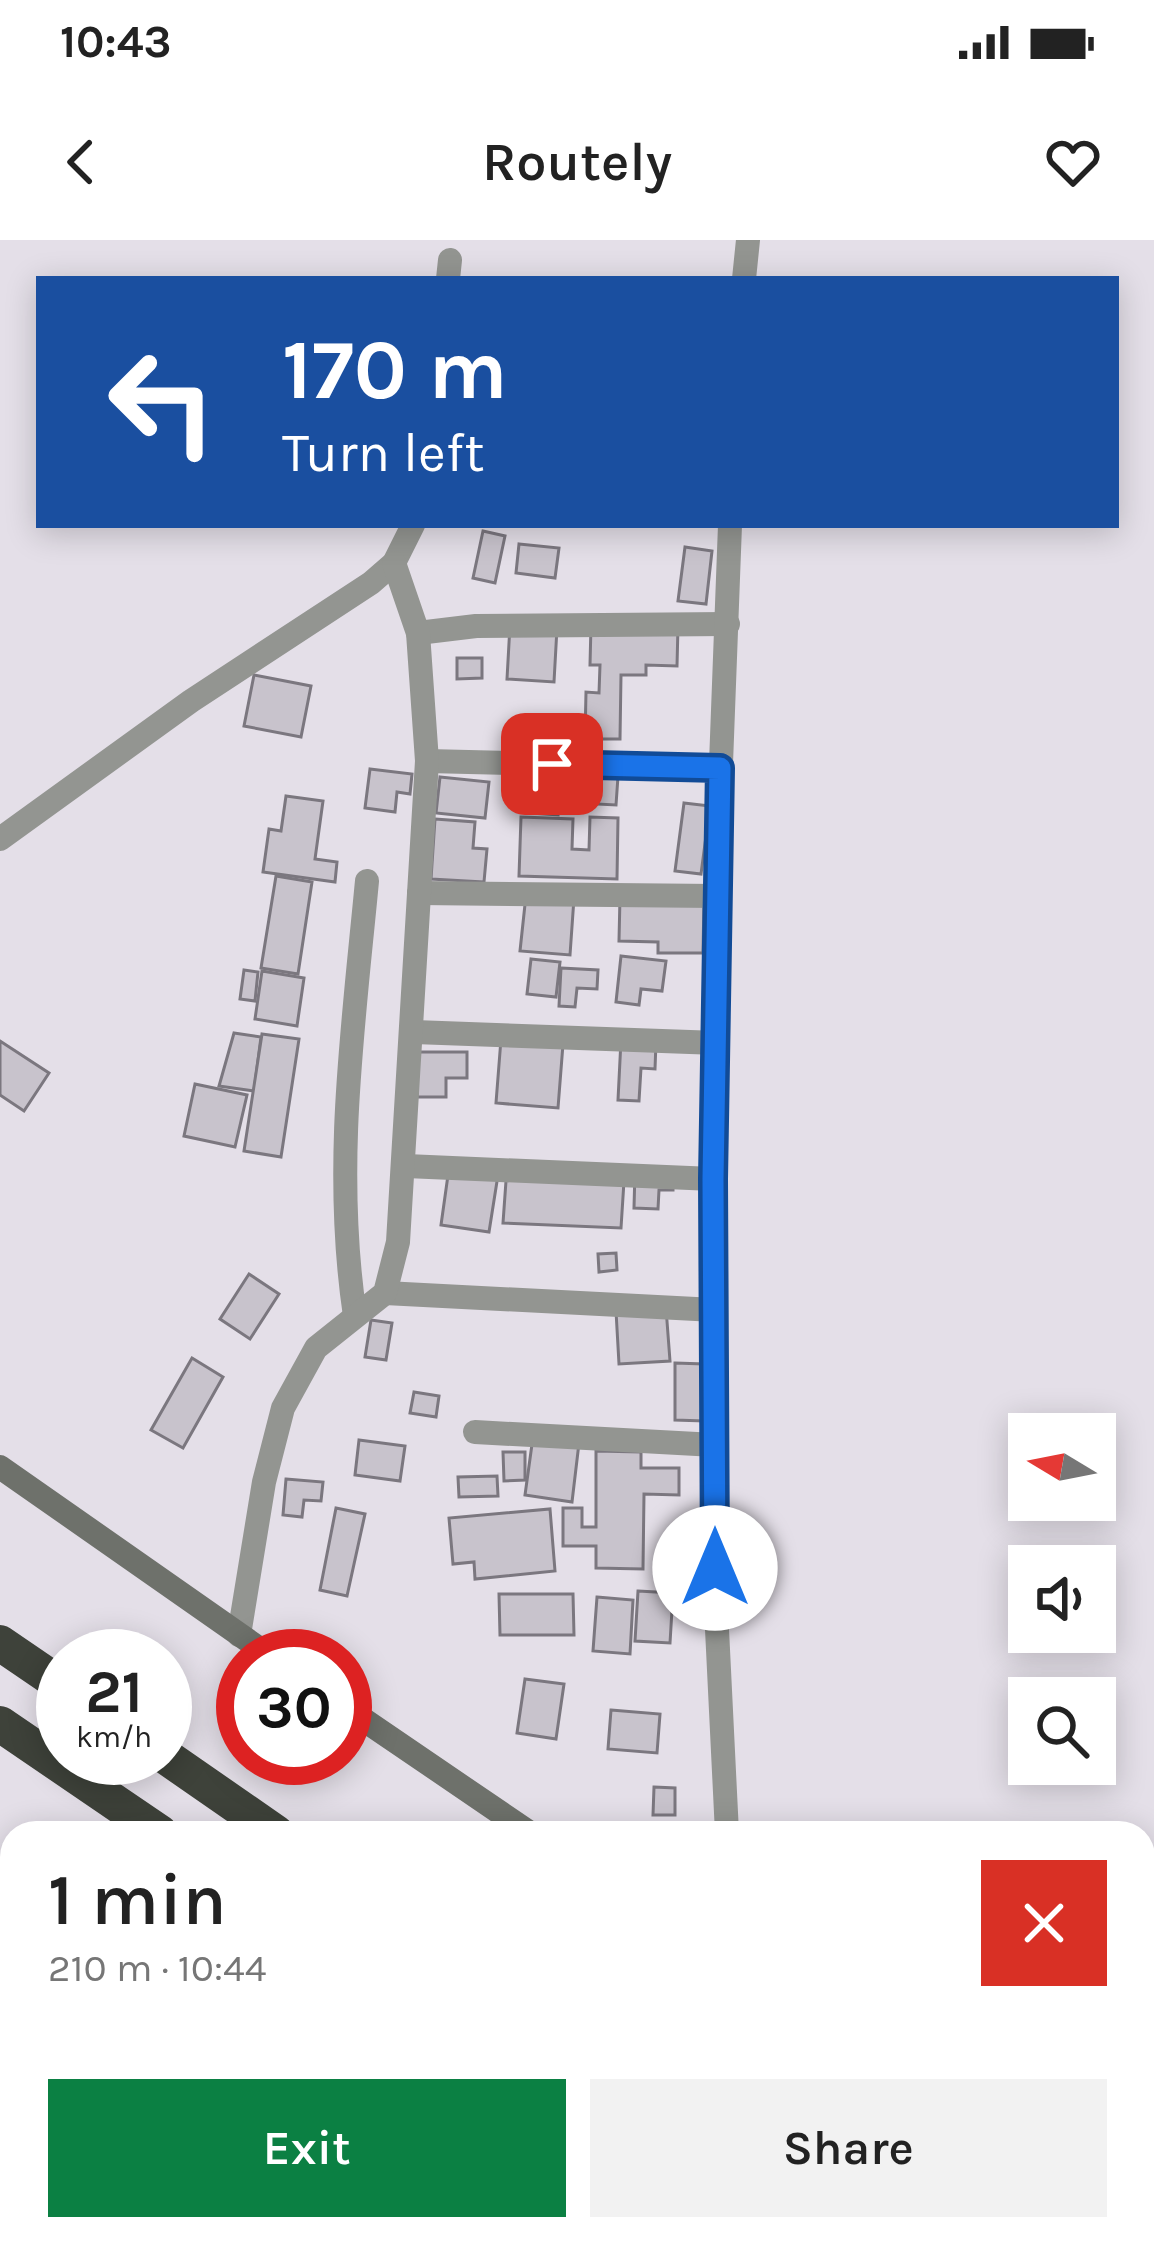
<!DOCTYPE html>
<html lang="en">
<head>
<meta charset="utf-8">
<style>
	body { margin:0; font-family:Karla,sans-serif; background:#f2f2f2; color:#222; height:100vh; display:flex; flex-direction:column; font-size:45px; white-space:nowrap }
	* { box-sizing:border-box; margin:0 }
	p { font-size:39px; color:#767676 }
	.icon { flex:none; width:66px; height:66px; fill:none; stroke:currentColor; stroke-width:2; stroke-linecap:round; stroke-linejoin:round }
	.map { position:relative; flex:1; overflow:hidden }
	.panel { position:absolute; left:0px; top:1581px; width:1155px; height:420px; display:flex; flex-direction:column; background:#fff; border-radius:36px 36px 0 0; box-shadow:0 6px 30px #0003 }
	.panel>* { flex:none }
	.banner { position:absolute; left:36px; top:36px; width:1083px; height:252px; border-radius:0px; box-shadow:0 6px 30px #0003; background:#1a4fa0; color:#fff; overflow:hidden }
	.needle { width:78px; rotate:280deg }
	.fabs { position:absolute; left:1008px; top:1173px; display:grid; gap:24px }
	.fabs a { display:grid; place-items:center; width:108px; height:108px; border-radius:0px; background:#fff; box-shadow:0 6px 30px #0003; font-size:60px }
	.speed { position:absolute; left:36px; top:1389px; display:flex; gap:24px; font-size:60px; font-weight:700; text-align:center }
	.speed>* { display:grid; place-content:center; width:156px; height:156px; border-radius:50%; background:#fff; box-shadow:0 6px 30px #0003; line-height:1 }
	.speed small { font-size:30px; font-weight:400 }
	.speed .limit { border:18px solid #d22; background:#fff; color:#111 }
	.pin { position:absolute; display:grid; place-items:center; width:102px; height:102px; color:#fff; margin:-51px; border-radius:24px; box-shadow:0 6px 18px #0006 }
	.me { position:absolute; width:132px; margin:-66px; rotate:0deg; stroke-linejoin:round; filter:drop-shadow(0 0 9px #0008) }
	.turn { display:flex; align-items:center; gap:42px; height:252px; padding:0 48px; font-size:54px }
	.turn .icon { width:156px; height:156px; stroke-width:2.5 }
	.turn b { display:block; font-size:84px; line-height:102px }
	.round { display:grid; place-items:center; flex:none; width:126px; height:126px; border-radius:0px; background:#f2f2f2 }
	.summary { display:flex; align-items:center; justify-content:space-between; height:204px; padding:0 48px }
	h1 { font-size:72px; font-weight:600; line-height:90px }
	.primary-button { display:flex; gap:24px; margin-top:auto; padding:24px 48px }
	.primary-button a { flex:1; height:138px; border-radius:0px; background:#0b8043; color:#fff; font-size:48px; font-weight:600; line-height:138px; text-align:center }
	.primary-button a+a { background:#f2f2f2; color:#222 }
	.status { display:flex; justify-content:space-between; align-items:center; height:84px; padding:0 60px; background:#fff; direction:ltr }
	.status svg { height:33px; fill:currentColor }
	header { display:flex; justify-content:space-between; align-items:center; height:156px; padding:0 48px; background:#fff; font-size:54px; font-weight:600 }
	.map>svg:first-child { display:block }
	.building { fill:#c8c3cc; stroke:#7b777f; stroke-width:3 }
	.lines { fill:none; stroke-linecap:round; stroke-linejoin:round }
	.street { stroke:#939591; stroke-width:24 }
	.secondary { stroke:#6e716b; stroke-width:24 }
	.highway { stroke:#3e423a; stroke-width:36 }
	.route-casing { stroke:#114b97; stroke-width:30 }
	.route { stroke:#1a73e8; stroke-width:21 }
</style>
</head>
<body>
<div class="status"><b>10:43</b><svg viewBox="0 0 49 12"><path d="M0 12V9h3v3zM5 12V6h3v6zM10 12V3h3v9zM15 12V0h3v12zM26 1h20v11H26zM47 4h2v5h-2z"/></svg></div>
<header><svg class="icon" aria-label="back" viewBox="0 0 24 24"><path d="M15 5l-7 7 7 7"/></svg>Routely<svg class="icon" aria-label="heart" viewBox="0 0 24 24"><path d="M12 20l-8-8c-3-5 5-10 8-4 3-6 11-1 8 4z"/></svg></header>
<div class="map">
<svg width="1154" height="2001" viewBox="0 0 1154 2001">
	<rect width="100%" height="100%" fill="#e4dfe8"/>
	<g class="building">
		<path d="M 483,291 L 505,296 L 495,343 L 473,338 Z"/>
		<path d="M 519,304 L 559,308 L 555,338 L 516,333 Z"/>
		<path d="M 685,307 L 712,311 L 706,364 L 678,361 Z"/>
		<path d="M 510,385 L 557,388 L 554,442 L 507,439 Z"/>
		<path d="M 591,385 L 678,386 L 677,426 L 646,425 L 646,435 L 621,435 L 620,499 L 585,499 L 586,452 L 599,453 L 600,425 L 590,425 Z"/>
		<path d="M 457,418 L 482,418 L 482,438 L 457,439 Z"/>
		<path d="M 254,435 L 311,446 L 301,497 L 244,486 Z"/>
		<path d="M 594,520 L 619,522 L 616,565 L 558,562 L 558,575 L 532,573 L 534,539 L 593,542 Z"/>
		<path d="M 370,529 L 412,534 L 410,554 L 397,552 L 395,572 L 365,568 Z"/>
		<path d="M 440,537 L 489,542 L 485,578 L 436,573 Z"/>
		<path d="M 286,556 L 323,561 L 315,619 L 337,622 L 335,642 L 263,632 L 269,589 L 281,591 Z"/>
		<path d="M 684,563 L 710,566 L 701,634 L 675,631 Z"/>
		<path d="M 521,577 L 573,579 L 572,609 L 589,610 L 590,577 L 618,578 L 617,639 L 519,636 Z"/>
		<path d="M 435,579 L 475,582 L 473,608 L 487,609 L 484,642 L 431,639 Z"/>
		<path d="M 276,636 L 312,642 L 298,734 L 261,728 Z"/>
		<path d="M 526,655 L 574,658 L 570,715 L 520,711 Z"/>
		<path d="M 620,657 L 704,659 L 703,713 L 658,713 L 658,702 L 619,701 Z"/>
		<path d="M 621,716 L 666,721 L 662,751 L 641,749 L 639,765 L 616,762 Z"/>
		<path d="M 531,719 L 560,722 L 556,757 L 527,754 Z"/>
		<path d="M 561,728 L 598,730 L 597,749 L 577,748 L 575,767 L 559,766 Z"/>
		<path d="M 244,730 L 258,732 L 255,761 L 240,759 Z"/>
		<path d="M 262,731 L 304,738 L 297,786 L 255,779 Z"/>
		<path d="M 234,793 L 261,797 L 254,851 L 219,846 Z"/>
		<path d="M 262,794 L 299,799 L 281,917 L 244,911 Z"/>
		<path d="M 501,799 L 563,804 L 558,868 L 496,863 Z"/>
		<path d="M 621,800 L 656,802 L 655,829 L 641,828 L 639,861 L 618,860 Z"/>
		<path d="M 0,801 L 49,833 L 24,871 L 0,855 Z"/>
		<path d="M 417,812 L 467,812 L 467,838 L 446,838 L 446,857 L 417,857 Z"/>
		<path d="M 195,844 L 247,855 L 235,907 L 184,896 Z"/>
		<path d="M 507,927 L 624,941 L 621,988 L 503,983 Z"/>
		<path d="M 449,928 L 498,935 L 489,992 L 441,985 Z"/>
		<path d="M 635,931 L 673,932 L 673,950 L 659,950 L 658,969 L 634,968 Z"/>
		<path d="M 616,1013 L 617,1030 L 599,1032 L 598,1014 Z"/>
		<path d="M 249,1034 L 279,1054 L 250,1099 L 220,1079 Z"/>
		<path d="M 666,1068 L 670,1121 L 619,1124 L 616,1071 Z"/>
		<path d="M 371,1080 L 392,1083 L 386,1120 L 365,1117 Z"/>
		<path d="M 192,1118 L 223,1137 L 183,1208 L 151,1190 Z"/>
		<path d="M 675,1123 L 704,1124 L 704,1181 L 675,1180 Z"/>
		<path d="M 414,1152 L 439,1156 L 436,1177 L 410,1173 Z"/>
		<path d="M 533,1197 L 579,1203 L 572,1262 L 525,1255 Z"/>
		<path d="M 359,1200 L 405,1206 L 400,1241 L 355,1235 Z"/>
		<path d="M 596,1211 L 641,1212 L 641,1228 L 679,1228 L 679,1255 L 644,1254 L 643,1329 L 596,1328 L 596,1306 L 563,1306 L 563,1268 L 582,1268 L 582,1287 L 596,1287 Z"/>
		<path d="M 503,1212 L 525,1212 L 525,1240 L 504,1241 Z"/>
		<path d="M 497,1236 L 498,1256 L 459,1257 L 458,1237 Z"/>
		<path d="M 286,1239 L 323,1242 L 321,1261 L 304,1260 L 302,1277 L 283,1275 Z"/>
		<path d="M 336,1268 L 365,1274 L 347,1356 L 320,1350 Z"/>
		<path d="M 550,1269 L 555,1331 L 475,1339 L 474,1322 L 453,1324 L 449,1278 Z"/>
		<path d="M 638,1351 L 673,1353 L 670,1403 L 635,1401 Z"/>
		<path d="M 499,1354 L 573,1354 L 574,1395 L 500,1395 Z"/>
		<path d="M 597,1357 L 633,1360 L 630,1414 L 593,1411 Z"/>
		<path d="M 525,1439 L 564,1444 L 556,1499 L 517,1493 Z"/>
		<path d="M 611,1470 L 660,1474 L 657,1513 L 608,1509 Z"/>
		<path d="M 654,1547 L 675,1548 L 675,1575 L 653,1575 Z"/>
	</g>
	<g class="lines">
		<g class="street">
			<path d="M 448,39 L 450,20"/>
			<path d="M 744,39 L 748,0"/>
			<path d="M 418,393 L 476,386 L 728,384"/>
			<path d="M 427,521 L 720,528"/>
			<path d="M 0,599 L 191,461 L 371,343 L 394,323 L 413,285"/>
			<path d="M 419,653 L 716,656"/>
			<path d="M 414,792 L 718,803"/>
			<path d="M 406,926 L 713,939"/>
			<path d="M 385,1053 L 715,1070"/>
			<path d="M 355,1076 C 333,928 353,789 367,641"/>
			<path d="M 475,1192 L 715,1205"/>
			<path d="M 239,1395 L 264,1242 L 283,1168 L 316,1108 L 385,1053 L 398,1002 L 427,521 L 418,393 L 394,323"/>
			<path d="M 727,1593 L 714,1328 L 713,939 L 716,656 L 730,285"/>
		</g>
		<g class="secondary">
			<path d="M 0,1227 L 270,1416"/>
			<path d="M 345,1467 L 530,1593"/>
			<path d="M 643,1989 L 656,2001"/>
			<path d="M 1105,1989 L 1123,2001"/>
		</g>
		<g class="highway">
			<path d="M 0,1403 L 63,1446"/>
			<path d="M 0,1484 L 160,1593"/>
			<path d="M 165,1516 L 276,1593"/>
			<path d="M 738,1989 L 756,2001"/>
			<path d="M 853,1989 L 873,2001"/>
		</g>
	</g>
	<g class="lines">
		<g class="route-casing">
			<path id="route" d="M 552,524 L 720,528 L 713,939 L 715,1328"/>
		</g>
		<use href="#route" class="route"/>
	</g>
</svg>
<div class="fabs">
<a><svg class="needle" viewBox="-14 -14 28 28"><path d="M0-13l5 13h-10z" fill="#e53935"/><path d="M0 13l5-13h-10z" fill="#767676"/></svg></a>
<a><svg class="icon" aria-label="sound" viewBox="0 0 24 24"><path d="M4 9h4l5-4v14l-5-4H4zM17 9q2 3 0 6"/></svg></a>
<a><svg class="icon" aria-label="search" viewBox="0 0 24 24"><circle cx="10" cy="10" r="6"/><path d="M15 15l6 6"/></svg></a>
</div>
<div class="speed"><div>21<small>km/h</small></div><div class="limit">30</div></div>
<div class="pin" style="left:552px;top:524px;background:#d93025"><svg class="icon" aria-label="arrive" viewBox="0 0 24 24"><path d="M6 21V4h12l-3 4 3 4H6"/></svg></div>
<svg class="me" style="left:715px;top:1328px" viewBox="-20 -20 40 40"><circle r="19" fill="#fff"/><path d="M0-13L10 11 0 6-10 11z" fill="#1a73e8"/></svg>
<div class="banner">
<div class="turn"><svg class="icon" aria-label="left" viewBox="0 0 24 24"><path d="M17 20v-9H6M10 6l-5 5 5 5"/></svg><div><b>170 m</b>Turn left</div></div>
</div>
<section class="panel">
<div class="summary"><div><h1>1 min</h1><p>210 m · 10:44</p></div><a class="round" style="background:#d93025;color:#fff"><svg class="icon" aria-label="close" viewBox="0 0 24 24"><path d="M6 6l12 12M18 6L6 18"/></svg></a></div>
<div class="primary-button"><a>Exit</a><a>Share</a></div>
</section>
</div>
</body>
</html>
